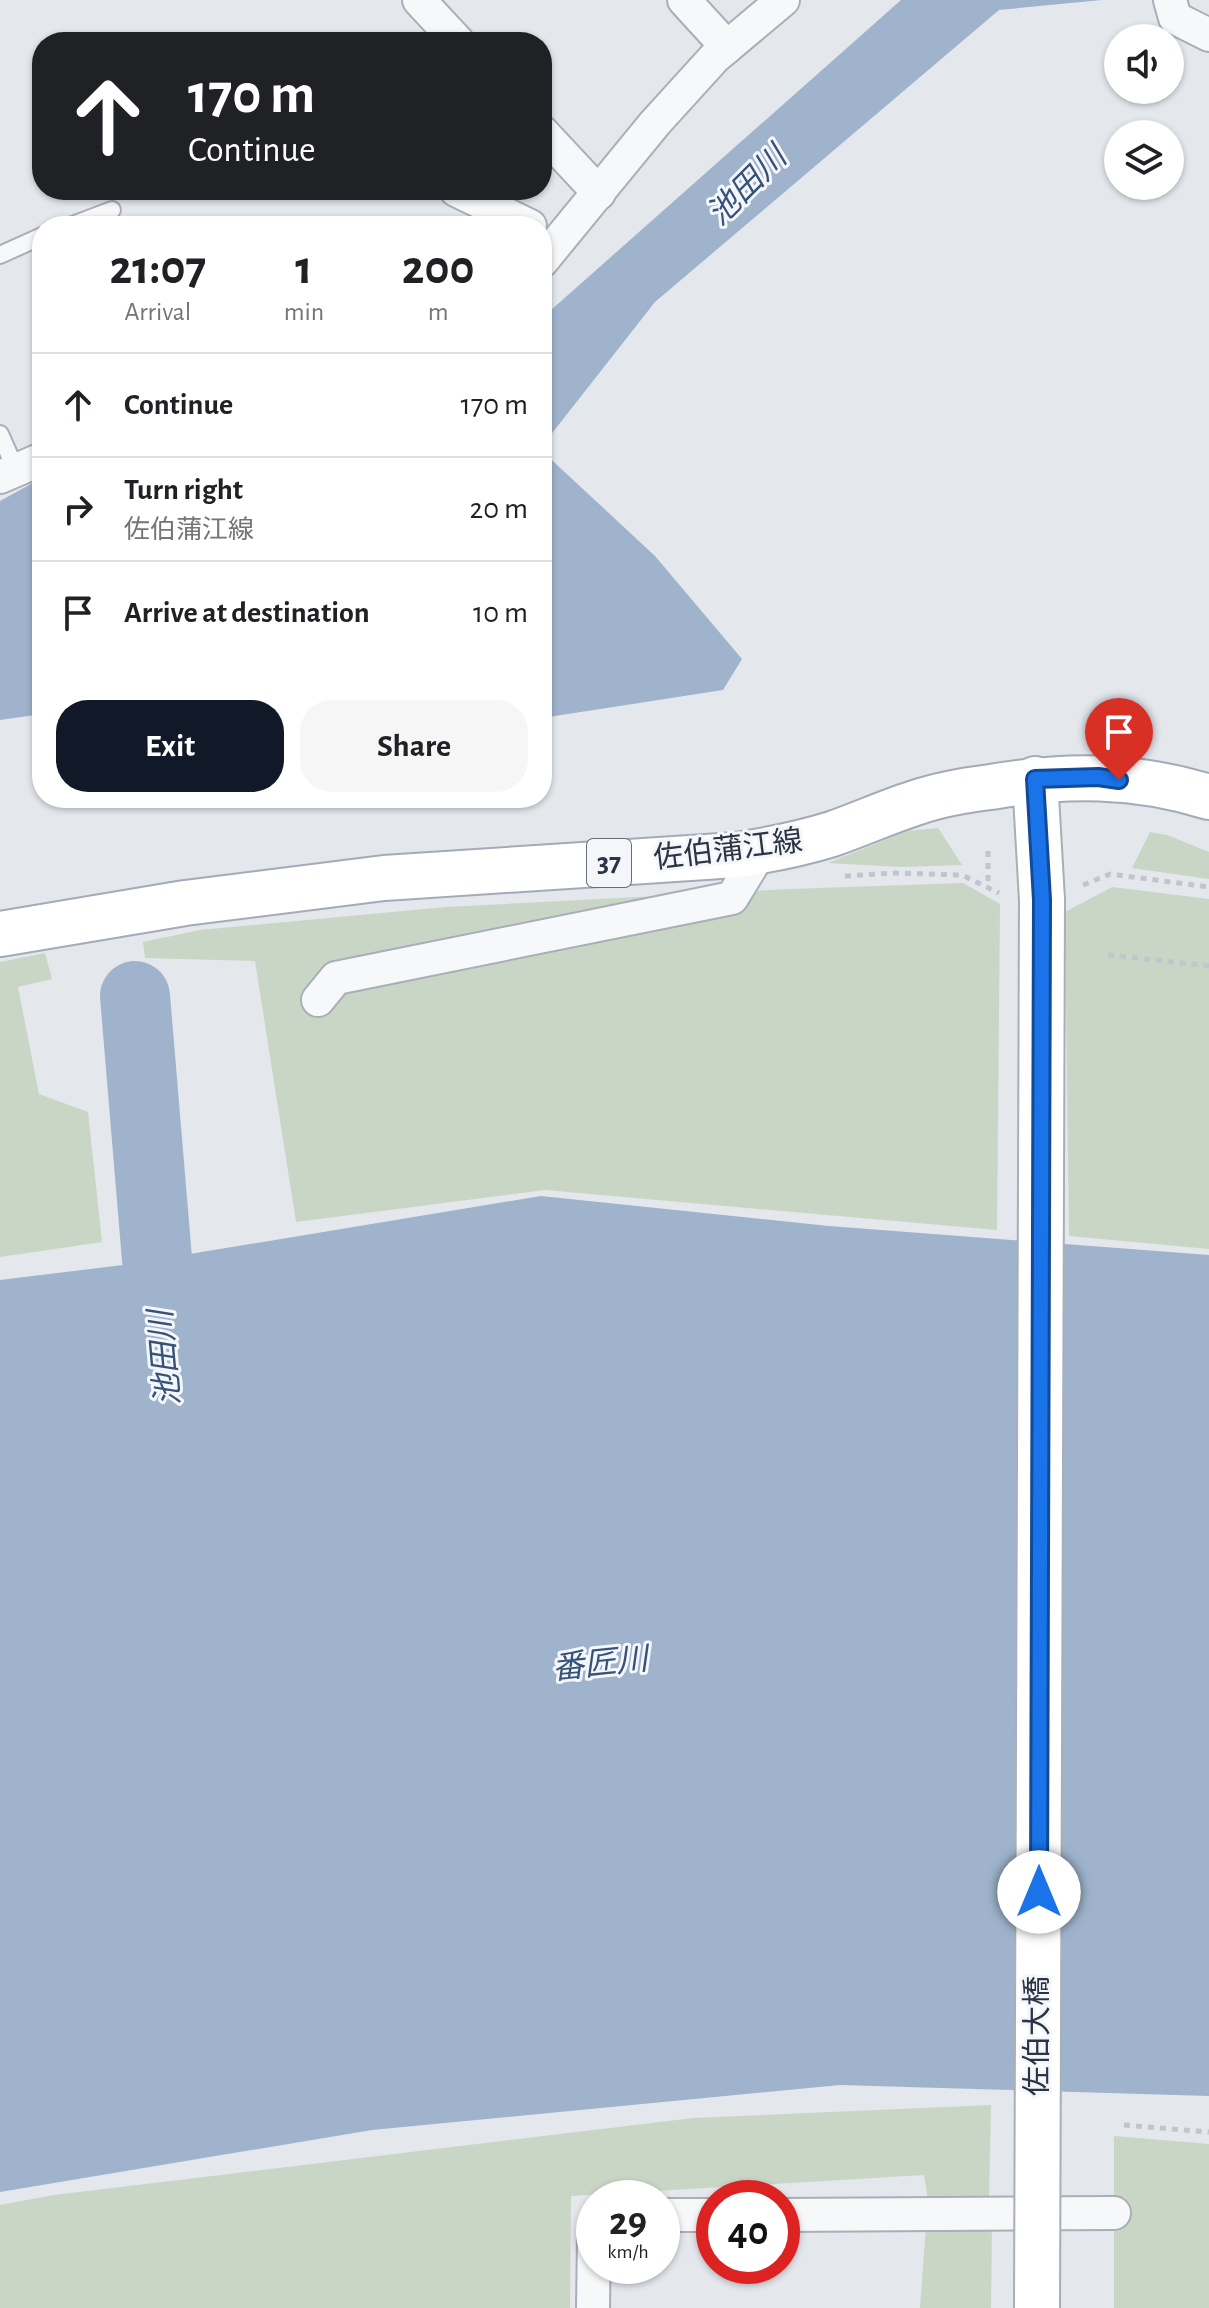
<!DOCTYPE html>
<html lang="en">
<head>
<meta charset="utf-8">
<style>
	body { margin:0; font-family:"Alegreya Sans","Noto Sans JP",sans-serif; background:#f6f6f6; color:#202124; height:100vh; display:flex; flex-direction:column; font-size:30px; white-space:nowrap }
	* { box-sizing:border-box; margin:0 }
	p { font-size:26px; color:#757577 }
	.icon { flex:none; width:44px; height:44px; fill:none; stroke:currentColor; stroke-width:2; stroke-linecap:round; stroke-linejoin:round }
	.map { position:relative; flex:1; overflow:hidden }
	.panel { position:absolute; left:32px; top:216px; width:520px; height:592px; display:flex; flex-direction:column; background:#fff; border-radius:32px; box-shadow:0 2px 6px #0004 }
	.panel>* { flex:none }
	.top-card { position:absolute; left:32px; top:32px; width:520px; height:168px; border-radius:32px; box-shadow:0 2px 6px #0004; background:#202124; color:#fff; overflow:hidden }
	.tools { position:absolute; left:1104px; top:24px; display:grid; gap:16px }
	.tools a { display:grid; place-items:center; width:80px; height:80px; border-radius:50%; background:#fff; box-shadow:0 2px 6px #0004; font-size:40px }
	.speed { position:absolute; left:576px; top:2180px; display:flex; gap:16px; font-size:40px; font-weight:700; text-align:center }
	.speed>* { display:grid; place-content:center; width:104px; height:104px; border-radius:50%; background:#fff; box-shadow:0 2px 6px #0004; line-height:1 }
	.speed small { font-size:20px; font-weight:400 }
	.speed .limit { border:12px solid #d22; background:#fff; color:#111 }
	.pin { position:absolute; display:grid; place-items:center; width:68px; height:68px; color:#fff; margin:-82px -34px; border-radius:50% 50% 50% 0; rotate:-45deg; box-shadow:0 0 8px #0007 }
	.pin .icon { rotate:45deg }
	.me { position:absolute; width:88px; margin:-44px; rotate:0deg; stroke-linejoin:round; filter:drop-shadow(0 0 6px #0008) }
	.turn { display:flex; align-items:center; gap:28px; height:168px; padding:0 24px; font-size:36px }
	.turn .icon { width:104px; height:104px; stroke-width:2.5 }
	.turn b { display:block; font-size:56px; line-height:68px }
	.eta { display:flex; justify-content:space-evenly; align-items:center; height:136px; text-align:center }
	.eta b { font-size:48px; font-weight:700; line-height:56px }
	.action { display:flex; gap:16px; margin-top:auto; padding:16px 24px }
	.action a { flex:1; height:92px; border-radius:32px; background:#111827; color:#fff; font-size:32px; font-weight:700; line-height:92px; text-align:center }
	.action a+a { background:#f6f6f6; color:#202124 }
	ul { padding:0; list-style:none }
	li { display:flex; align-items:center; gap:24px; height:104px; padding:0 24px; border-top:2px solid #e0e0e0 }
	li div { flex:1 }
	li b { display:block; font-size:30px }
	li em { font-style:normal }
	.map>svg:first-child { display:block }
	.green { fill:#c9d6c5 }
	.water { fill:#9fb4cc }
	.lines { fill:none; stroke-linecap:round; stroke-linejoin:round }
	.river { stroke:#9fb4cc; stroke-width:70 }
	.lane-casing { stroke:#a9aeb7; stroke-width:20 }
	.street-casing { stroke:#a9aeb7; stroke-width:36 }
	.secondary-casing { stroke:#a9aeb7; stroke-width:48 }
	.primary-casing { stroke:#a3abb8; stroke-width:48 }
	.path { stroke:#c2c5cb; stroke-width:5; stroke-dasharray:6 6; stroke-linecap:butt }
	.lane { stroke:#f7f8fa; stroke-width:16 }
	.street { stroke:#f7f8fa; stroke-width:32 }
	.secondary { stroke:#fff; stroke-width:44 }
	.primary { stroke:#fff; stroke-width:44 }
	.secondary-bridge-casing { stroke:#a9aeb7; stroke-width:48; stroke-linecap:butt }
	.secondary-bridge { stroke:#fff; stroke-width:44 }
	.route-casing { stroke:#114b97; stroke-width:20 }
	.route { stroke:#1a73e8; stroke-width:14 }
	.labels { text-anchor:middle; dominant-baseline:central; stroke-width:6; stroke-linejoin:round; paint-order:stroke }
	.shield { fill:#f4f6f9; stroke:#676e7b; stroke-width:2 }
	.shield-label { font-size:28px; font-weight:bold; fill:#2b3445 }
	.street-label { font-size:30px; fill:#2b3445; stroke:#f4f6f9 }
	.water-label { font-size:32px; font-style:italic; fill:#34527a; stroke:#f4f6f9 }
</style>
</head>
<body>
<div class="map">
<svg width="1209" height="2308" viewBox="0 0 1209 2308">
	<rect width="100%" height="100%" fill="#e4e7ec"/>
	<g class="green">
		<path d="M 938,828 L 962,865 L 900,867 L 828,863 L 907,831 Z"/>
		<path d="M 1150,832 L 1167,835 L 1209,852 L 1209,879 L 1132,868 Z"/>
		<path d="M 963,883 L 1000,904 L 997,1230 L 545,1190 L 296,1222 L 255,961 L 145,958 L 143,942 L 200,930 L 446,907 L 791,889 Z"/>
		<path d="M 1112,887 L 1209,899 L 1209,1249 L 1069,1236 L 1065,912 Z"/>
		<path d="M 45,953 L 52,979 L 18,987 L 39,1094 L 88,1112 L 102,1242 L 0,1257 L 0,962 Z"/>
		<path d="M 991,2105 L 989,2201 L 928,2200 L 924,2175 L 571,2196 L 570,2308 L 0,2308 L 0,2205 L 54,2195 L 693,2118 Z"/>
		<path d="M 1114,2136 L 1209,2144 L 1209,2308 L 1114,2308 Z"/>
		<path d="M 992,2225 L 991,2308 L 920,2308 L 926,2226 Z"/>
	</g>
	<g class="water">
		<path d="M 901,0 L 1102,0 L 999,10 L 655,302 L 542,446 L 542,318 Z"/>
		<path d="M 542,451 L 655,556 L 742,659 L 723,690 L 542,718 Z"/>
		<path d="M 42,478 L 42,714 L 0,720 L 0,501 Z"/>
		<path d="M 541,1196 L 829,1226 L 1209,1255 L 1209,2096 L 840,2085 L 372,2130 L 0,2192 L 0,1280 L 123,1265 Z"/>
	</g>
	<g class="lines">
		<path class="river" d="M 135,996 L 165,1355"/>
		<g class="lane-casing">
			<g id="lane">
				<path d="M 70,226 L 112,210"/>
				<path d="M 0,255 L 42,236"/>
				<path d="M 0,434 L 16,470"/>
			</g>
		</g>
		<g class="street-casing">
			<g id="street">
				<path d="M 419,0 L 458,42"/>
				<path d="M 684,0 L 727,47"/>
				<path d="M 1170,0 L 1175,18 L 1209,35"/>
				<path d="M 542,132 L 599,193"/>
				<path d="M 456,190 L 530,226"/>
				<path d="M 542,261 L 655,123 L 715,57 L 783,0"/>
				<path d="M 0,477 L 42,459"/>
				<path d="M 318,1000 L 336,978 L 732,898 L 760,852"/>
				<path d="M 662,2215 L 714,2215"/>
				<path d="M 782,2215 L 1114,2213"/>
				<path d="M 593,2308 L 594,2239"/>
			</g>
		</g>
		<g class="secondary-casing">
			<path id="secondary" d="M 1035,779 L 1042,900"/>
		</g>
		<g class="primary-casing">
			<path id="primary" d="M 0,934 L 185,903 L 384,878 L 736,855 C 769,850 800,844 832,834 C 861,824 889,811 918,802 C 942,794 966,790 991,787 C 1066,774 1135,774 1209,797"/>
		</g>
		<g class="path">
			<path d="M 988,851 L 988,887"/>
			<path d="M 845,876 L 894,873 L 962,875 L 999,893"/>
			<path d="M 1083,885 L 1110,874 L 1209,887"/>
			<path d="M 1108,955 L 1209,966"/>
			<path d="M 1124,2125 L 1209,2132"/>
		</g>
		<use href="#lane" class="lane"/>
		<use href="#street" class="street"/>
		<use href="#secondary" class="secondary"/>
		<use href="#primary" class="primary"/>
		<g class="secondary-bridge-casing">
			<path id="secondary-bridge" d="M 1037,2308 L 1042,900"/>
		</g>
		<use href="#secondary-bridge" class="secondary-bridge"/>
	</g>
	<g class="lines">
		<g class="route-casing">
			<path id="route" d="M 1039,1892 L 1042,900 L 1035,779 L 1098,777 L 1119,780"/>
		</g>
		<use href="#route" class="route"/>
	</g>
	<g class="labels">
		<rect class="shield" x="587" y="839" width="44" height="48" rx="6"/>
		<g class="shield-label">
			<text x="609" y="863">37</text>
		</g>
		<g class="street-label">
			<text transform="translate(728 850) rotate(-7)">佐伯蒲江線</text>
			<text transform="translate(1038 2036) rotate(-90)">佐伯大橋</text>
		</g>
		<g class="water-label">
			<text transform="translate(747 186) rotate(-45)">池田川</text>
			<text transform="translate(165 1358) rotate(-95)">池田川</text>
			<text transform="translate(600 1664) rotate(-6)">番匠川</text>
		</g>
	</g>
</svg>
<div class="tools">
<a><svg class="icon" aria-label="sound" viewBox="0 0 24 24"><path d="M4 9h4l5-4v14l-5-4H4zM17 9q2 3 0 6"/></svg></a>
<a><svg class="icon" aria-label="layers" viewBox="0 0 24 24"><path d="M12 4l9 5-9 5-9-5zM3 14l9 5 9-5"/></svg></a>
</div>
<div class="speed"><div>29<small>km/h</small></div><div class="limit">40</div></div>
<div class="pin" style="left:1119px;top:780px;background:#d93025"><svg class="icon" aria-label="arrive" viewBox="0 0 24 24"><path d="M6 21V4h12l-3 4 3 4H6"/></svg></div>
<svg class="me" style="left:1039px;top:1892px" viewBox="-20 -20 40 40"><circle r="19" fill="#fff"/><path d="M0-13L10 11 0 6-10 11z" fill="#1a73e8"/></svg>
<div class="top-card">
<div class="turn"><svg class="icon" aria-label="ahead" viewBox="0 0 24 24"><path d="M12 20V5M6 11l6-6 6 6"/></svg><div><b>170 m</b>Continue</div></div>
</div>
<section class="panel">
<div class="eta">
<div><b>21:07</b><p>Arrival</p></div>
<div><b>1</b><p>min</p></div>
<div><b>200</b><p>m</p></div>
</div>
<ul>
<li><svg class="icon" aria-label="ahead" viewBox="0 0 24 24"><path d="M12 20V5M6 11l6-6 6 6"/></svg><div><b>Continue</b></div><em>170 m</em></li>
<li><svg class="icon" aria-label="right" viewBox="0 0 24 24"><path d="M7 20v-9h11M14 6l5 5-5 5"/></svg><div><b>Turn right</b><p>佐伯蒲江線</p></div><em>20 m</em></li>
<li><svg class="icon" aria-label="arrive" viewBox="0 0 24 24"><path d="M6 21V4h12l-3 4 3 4H6"/></svg><div><b>Arrive at destination</b></div><em>10 m</em></li>
</ul>
<div class="action"><a>Exit</a><a>Share</a></div>
</section>
</div>
</body>
</html>
